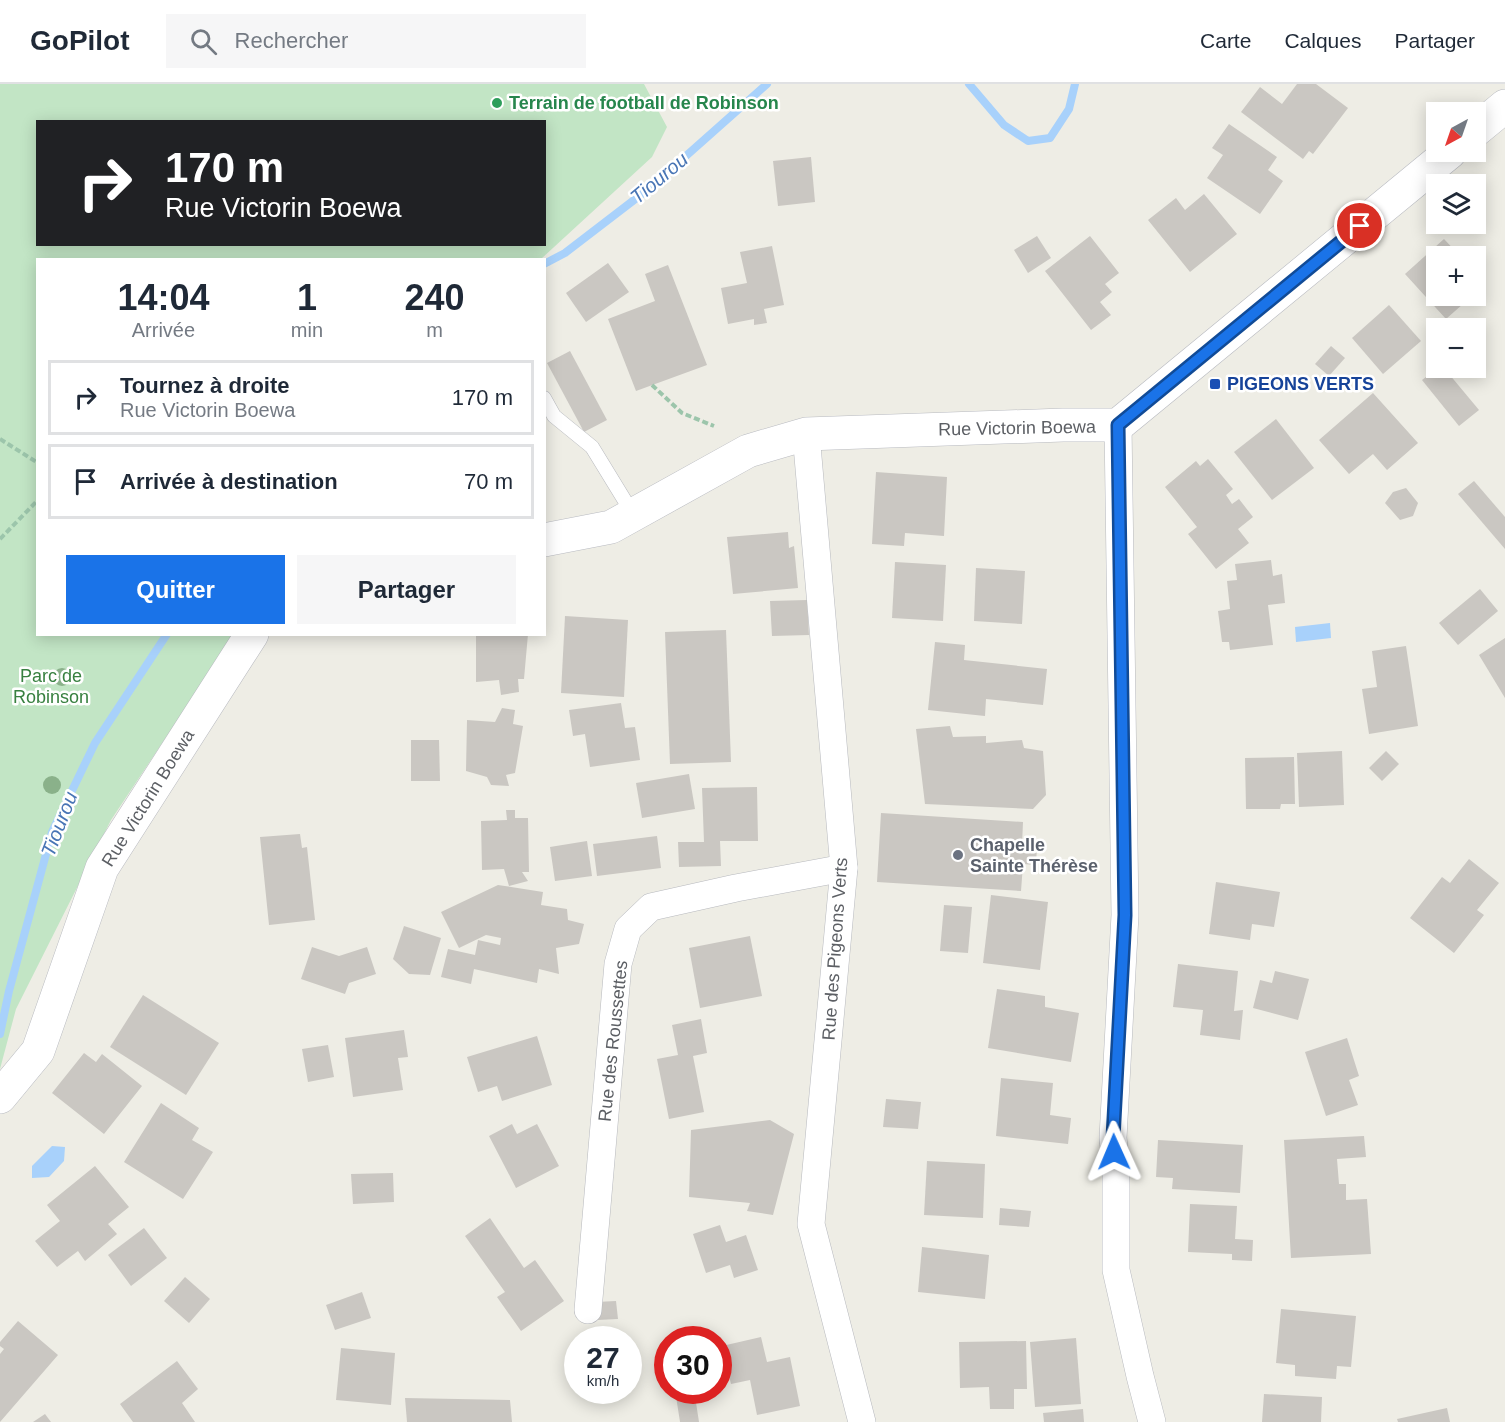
<!DOCTYPE html>
<html lang="fr">
<head>
<meta charset="utf-8">
<style>
	body { margin:0; font-family:Arial,sans-serif; background:#f6f6f7; color:#1f2937; height:100vh; display:flex; flex-direction:column; font-size:22px; white-space:nowrap }
	* { box-sizing:border-box; margin:0 }
	p { font-size:20px; color:#747a83 }
	.icon { flex:none; width:33px; height:33px; fill:none; stroke:currentColor; stroke-width:2; stroke-linecap:round; stroke-linejoin:round }
	.map { position:relative; flex:1; overflow:hidden }
	.details { position:absolute; left:36px; top:174px; width:510px; height:378px; display:flex; flex-direction:column; background:#fff; border-radius:0px; box-shadow:0 3px 15px #0003 }
	.details>* { flex:none }
	.hud { position:absolute; left:36px; top:36px; width:510px; height:126px; border-radius:0px; box-shadow:0 3px 15px #0003; background:#202124; color:#fff; overflow:hidden }
	.needle { width:39px; rotate:220deg }
	.controls { position:absolute; left:1426px; top:18px; display:grid; gap:12px }
	.controls a { display:grid; place-items:center; width:60px; height:60px; border-radius:0px; background:#fff; box-shadow:0 3px 15px #0003; font-size:30px }
	.speed { position:absolute; left:564px; top:1242px; display:flex; gap:12px; font-size:30px; font-weight:700; text-align:center }
	.speed>* { display:grid; place-content:center; width:78px; height:78px; border-radius:50%; background:#fff; box-shadow:0 3px 15px #0003; line-height:1 }
	.speed small { font-size:15px; font-weight:400 }
	.speed .limit { border:9px solid #d22; background:#fff; color:#111 }
	.pin { position:absolute; display:grid; place-items:center; width:51px; height:51px; color:#fff; margin:-26px; border:3px solid #fff; border-radius:50%; box-shadow:0 2px 6px #0007 }
	.me { position:absolute; width:66px; margin:-33px; rotate:359deg; stroke-linejoin:round; filter:drop-shadow(0 0 4px #0008) }
	.turn { display:flex; align-items:center; gap:21px; height:126px; padding:0 30px; font-size:27px }
	.turn .icon { width:78px; height:78px; stroke-width:2.5 }
	.turn b { display:block; font-size:42px; line-height:51px }
	.eta { display:flex; justify-content:space-evenly; align-items:center; height:102px; text-align:center }
	.eta b { font-size:36px; font-weight:700; line-height:42px }
	.action { display:flex; gap:12px; margin-top:auto; padding:12px 30px }
	.action a { flex:1; height:69px; border-radius:0px; background:#1a73e8; color:#fff; font-size:24px; font-weight:700; line-height:69px; text-align:center }
	.action a+a { background:#f6f6f7; color:#1f2937 }
	ul { padding:0; list-style:none }
	li { display:flex; align-items:center; gap:18px; height:75px; margin:0 12px 9px; padding:0 18px; border:3px solid #e0e1e3; border-radius:0px }
	li div { flex:1 }
	li b { display:block; font-size:22px }
	li em { font-style:normal }
	header { display:flex; align-items:center; gap:36px; box-sizing:border-box; height:84px; padding:0 30px; background:#fff; border-bottom:2px solid #e0e1e3 }
	header strong { font-size:28px }
	nav { display:flex; gap:33px; margin-inline-start:auto; font-size:21px }
	.search { width:420px; height:54px; background:#f6f6f7; display:flex; align-items:center; gap:15px; box-sizing:border-box; padding:0 21px; border-radius:0px; color:#747a83; font-size:22px }
	.map>svg:first-child { display:block }
	.green { fill:#c2e5c5; fill-rule:evenodd }
	.water { fill:#a8d1fb }
	.lines { fill:none; stroke-linecap:round; stroke-linejoin:round }
	.stream { stroke:#a8d1fb; stroke-width:8 }
	.building { fill:#cac7c2 }
	.lane-casing { stroke:#b7b9be; stroke-width:15 }
	.street-casing { stroke:#b7b9be; stroke-width:28 }
	.secondary-casing { stroke:#b8bac0; stroke-width:34 }
	.path { stroke:#9cc5ab; stroke-width:4; stroke-dasharray:6 3; stroke-linecap:butt }
	.lane { stroke:#fff; stroke-width:14 }
	.street { stroke:#fff; stroke-width:27 }
	.secondary { stroke:#fff; stroke-width:33 }
	.tree { fill:#8ab18a }
	.route-casing { stroke:#114b97; stroke-width:15 }
	.route { stroke:#1a73e8; stroke-width:10 }
	.leisure-dot { fill:#2e9e5b; stroke:#fff; stroke-width:2 }
	.transit-dot { fill:#1a4fb4; stroke:#fff; stroke-width:2 }
	.worship-dot { fill:#6b7280; stroke:#fff; stroke-width:2 }
	.labels { text-anchor:middle; dominant-baseline:central; stroke-width:5; stroke-linejoin:round; paint-order:stroke }
	.leisure-label { font-size:18px; font-weight:bold; fill:#27864d; stroke:#fff; text-anchor:start }
	.transit-label { font-size:18px; font-weight:bold; fill:#164399; stroke:#fff; text-anchor:start }
	.street-label { font-size:18px; fill:#5c5f64; stroke:#fff }
	.park-label { font-size:18px; fill:#388040; stroke:#fff }
	.worship-label { font-size:18px; font-weight:bold; fill:#5b616d; stroke:#fff; text-anchor:start }
	.water-label { font-size:20px; font-style:italic; fill:#4875b5; stroke:#fff }
</style>
</head>
<body>
<header>
<strong>GoPilot</strong>
<div class="search"><svg class="icon" aria-label="search" viewBox="0 0 24 24"><circle cx="10" cy="10" r="6"/><path d="M15 15l6 6"/></svg>Rechercher</div>
<nav><a>Carte</a><a>Calques</a><a>Partager</a></nav>
</header>
<div class="map">
<svg width="1505" height="1338" viewBox="0 0 1505 1338">
	<rect width="100%" height="100%" fill="#eeede5"/>
	<path class="green" d="M 0,0 L 644,0 L 667,43 L 652,73 L 541,175 L 38,176 L 38,550 L 234,551 L 111,736 L 16,925 L 0,985 ZM 38,38 L 544,38 L 544,160 L 38,160 Z"/>
	<g class="water">
		<path d="M 1330,539 L 1331,554 L 1296,558 L 1295,543 Z"/>
		<path d="M 52,1062 L 65,1063 L 64,1077 L 49,1093 L 32,1094 L 32,1082 Z"/>
	</g>
	<g class="lines">
		<g class="stream">
			<path d="M 969,0 L 1004,41 L 1028,57 L 1050,54 L 1069,25 L 1075,0"/>
			<path d="M 544,180 L 565,169 L 651,103 L 767,0"/>
			<path d="M 0,950 L 9,907 L 52,748 L 95,659 L 167,550"/>
		</g>
	</g>
	<g class="building">
		<path d="M 1297,0 L 1316,0 L 1348,24 L 1313,70 L 1309,67 L 1303,75 L 1241,28 L 1260,3 L 1282,20 Z"/>
		<path d="M 1229,40 L 1277,73 L 1268,86 L 1283,97 L 1260,130 L 1207,94 L 1223,71 L 1212,64 Z"/>
		<path d="M 811,73 L 815,118 L 778,122 L 773,77 Z"/>
		<path d="M 1204,110 L 1237,150 L 1190,188 L 1148,136 L 1176,114 L 1185,126 Z"/>
		<path d="M 1037,152 L 1051,174 L 1028,189 L 1014,166 Z"/>
		<path d="M 1090,152 L 1119,189 L 1105,200 L 1112,208 L 1100,218 L 1111,231 L 1091,246 L 1045,187 Z"/>
		<path d="M 1444,155 L 1460,172 L 1437,172 L 1437,212 L 1472,212 L 1446,235 L 1405,190 Z"/>
		<path d="M 772,162 L 784,221 L 764,225 L 767,239 L 754,241 L 754,235 L 728,240 L 721,204 L 747,199 L 740,168 Z"/>
		<path d="M 608,179 L 629,208 L 586,238 L 566,209 Z"/>
		<path d="M 668,181 L 707,281 L 636,307 L 608,235 L 655,217 L 645,190 Z"/>
		<path d="M 1476,190 L 1485,200 L 1476,208 Z"/>
		<path d="M 1389,221 L 1421,257 L 1383,290 L 1352,254 Z"/>
		<path d="M 1331,262 L 1345,274 L 1329,292 L 1315,280 Z"/>
		<path d="M 570,267 L 607,336 L 584,348 L 547,279 Z"/>
		<path d="M 1438,284 L 1444,284 L 1479,326 L 1459,342 L 1422,296 Z"/>
		<path d="M 1373,309 L 1418,359 L 1387,386 L 1373,370 L 1349,390 L 1319,356 Z"/>
		<path d="M 1276,335 L 1314,384 L 1272,416 L 1234,368 Z"/>
		<path d="M 1208,375 L 1233,405 L 1226,411 L 1232,420 L 1239,415 L 1253,433 L 1238,445 L 1249,459 L 1216,485 L 1188,450 L 1197,443 L 1165,403 L 1196,377 L 1200,382 Z"/>
		<path d="M 876,388 L 947,393 L 944,452 L 905,449 L 904,462 L 872,460 Z"/>
		<path d="M 1474,397 L 1505,433 L 1505,465 L 1458,410 Z"/>
		<path d="M 1406,404 L 1418,419 L 1413,432 L 1400,436 L 1385,419 L 1393,408 Z"/>
		<path d="M 788,448 L 789,464 L 794,462 L 798,504 L 733,510 L 727,453 Z"/>
		<path d="M 1271,476 L 1273,492 L 1282,490 L 1285,519 L 1268,521 L 1273,561 L 1230,566 L 1229,558 L 1222,558 L 1218,527 L 1230,525 L 1227,497 L 1237,496 L 1235,480 Z"/>
		<path d="M 895,478 L 946,481 L 943,537 L 892,534 Z"/>
		<path d="M 976,484 L 1025,487 L 1022,540 L 974,537 Z"/>
		<path d="M 1480,505 L 1498,527 L 1458,561 L 1439,539 Z"/>
		<path d="M 807,516 L 809,551 L 772,552 L 770,517 Z"/>
		<path d="M 565,532 L 628,536 L 624,613 L 561,609 Z"/>
		<path d="M 726,546 L 731,678 L 670,680 L 665,548 Z"/>
		<path d="M 476,550 L 528,550 L 524,595 L 518,595 L 519,608 L 501,611 L 499,596 L 476,598 Z"/>
		<path d="M 1505,554 L 1505,614 L 1479,571 Z"/>
		<path d="M 935,558 L 965,561 L 964,576 L 1047,585 L 1043,621 L 986,615 L 985,632 L 928,626 Z"/>
		<path d="M 1406,562 L 1418,642 L 1369,650 L 1362,605 L 1377,603 L 1372,567 Z"/>
		<path d="M 621,619 L 625,644 L 635,643 L 640,676 L 590,683 L 585,650 L 573,652 L 569,626 Z"/>
		<path d="M 502,624 L 515,626 L 513,640 L 523,642 L 515,689 L 506,691 L 509,702 L 491,701 L 487,693 L 466,687 L 467,636 L 495,638 Z"/>
		<path d="M 950,642 L 953,653 L 986,652 L 986,659 L 1022,656 L 1024,664 L 1043,667 L 1046,711 L 1033,725 L 925,720 L 916,645 Z"/>
		<path d="M 411,656 L 439,656 L 440,697 L 411,697 Z"/>
		<path d="M 1342,667 L 1344,721 L 1299,723 L 1297,669 Z"/>
		<path d="M 1386,667 L 1399,680 L 1382,697 L 1369,684 Z"/>
		<path d="M 1294,673 L 1295,720 L 1281,720 L 1280,725 L 1246,725 L 1245,674 Z"/>
		<path d="M 689,690 L 695,725 L 642,734 L 636,699 Z"/>
		<path d="M 757,703 L 758,757 L 720,757 L 721,782 L 679,783 L 678,758 L 704,758 L 702,704 Z"/>
		<path d="M 506,726 L 515,726 L 515,734 L 528,734 L 529,788 L 522,788 L 528,797 L 509,802 L 504,785 L 482,786 L 481,737 L 507,736 Z"/>
		<path d="M 881,729 L 1023,738 L 1022,761 L 1037,762 L 1036,781 L 1023,780 L 1021,807 L 877,798 Z"/>
		<path d="M 300,750 L 302,764 L 307,763 L 315,836 L 269,841 L 260,753 Z"/>
		<path d="M 657,752 L 661,784 L 597,792 L 593,760 Z"/>
		<path d="M 587,757 L 592,792 L 555,797 L 550,763 Z"/>
		<path d="M 1469,775 L 1499,799 L 1477,826 L 1484,831 L 1454,869 L 1410,834 L 1442,793 L 1450,799 Z"/>
		<path d="M 1216,798 L 1280,808 L 1274,843 L 1252,840 L 1250,856 L 1209,850 Z"/>
		<path d="M 498,801 L 543,808 L 541,821 L 567,825 L 568,836 L 584,840 L 579,860 L 556,864 L 559,890 L 539,885 L 537,899 L 474,885 L 471,900 L 441,893 L 448,865 L 475,871 L 478,856 L 500,861 L 501,854 L 486,851 L 459,864 L 441,828 Z"/>
		<path d="M 991,811 L 1048,818 L 1040,886 L 983,879 Z"/>
		<path d="M 944,821 L 972,823 L 968,869 L 940,867 Z"/>
		<path d="M 404,842 L 441,854 L 430,891 L 409,890 L 393,875 Z"/>
		<path d="M 750,852 L 762,912 L 700,924 L 689,864 Z"/>
		<path d="M 312,863 L 339,872 L 367,863 L 376,890 L 349,899 L 345,910 L 301,895 Z"/>
		<path d="M 1178,880 L 1238,887 L 1234,927 L 1243,926 L 1240,956 L 1200,951 L 1203,926 L 1173,923 Z"/>
		<path d="M 1275,887 L 1309,895 L 1298,936 L 1253,924 L 1260,896 L 1272,899 Z"/>
		<path d="M 997,905 L 1045,912 L 1045,923 L 1079,929 L 1071,978 L 988,964 Z"/>
		<path d="M 143,911 L 219,959 L 186,1011 L 110,963 Z"/>
		<path d="M 701,935 L 707,969 L 693,972 L 704,1028 L 669,1035 L 657,975 L 678,971 L 672,941 Z"/>
		<path d="M 404,946 L 408,973 L 398,974 L 403,1006 L 353,1013 L 345,954 Z"/>
		<path d="M 537,952 L 552,1001 L 502,1017 L 497,1002 L 478,1008 L 467,973 Z"/>
		<path d="M 1347,954 L 1359,992 L 1349,996 L 1358,1021 L 1326,1032 L 1305,968 Z"/>
		<path d="M 328,961 L 334,993 L 308,998 L 302,965 Z"/>
		<path d="M 84,969 L 96,978 L 102,970 L 142,1002 L 104,1050 L 52,1009 Z"/>
		<path d="M 1001,994 L 1053,999 L 1050,1031 L 1071,1034 L 1068,1060 L 996,1052 Z"/>
		<path d="M 886,1015 L 921,1018 L 918,1045 L 883,1043 Z"/>
		<path d="M 161,1019 L 199,1044 L 192,1056 L 213,1068 L 183,1115 L 124,1078 Z"/>
		<path d="M 770,1036 L 794,1050 L 773,1131 L 747,1127 L 750,1119 L 689,1113 L 691,1046 Z"/>
		<path d="M 512,1040 L 517,1050 L 537,1040 L 559,1082 L 516,1104 L 489,1052 Z"/>
		<path d="M 1364,1052 L 1366,1073 L 1337,1075 L 1339,1100 L 1346,1100 L 1346,1116 L 1367,1115 L 1371,1170 L 1291,1174 L 1284,1056 Z"/>
		<path d="M 1158,1056 L 1243,1061 L 1240,1109 L 1172,1105 L 1173,1094 L 1156,1093 Z"/>
		<path d="M 927,1077 L 985,1080 L 983,1134 L 924,1131 Z"/>
		<path d="M 95,1082 L 129,1123 L 108,1140 L 117,1150 L 85,1177 L 78,1167 L 57,1183 L 35,1157 L 60,1137 L 47,1121 Z"/>
		<path d="M 393,1089 L 394,1118 L 353,1120 L 351,1090 Z"/>
		<path d="M 1190,1120 L 1237,1122 L 1235,1155 L 1253,1156 L 1252,1177 L 1232,1176 L 1232,1170 L 1188,1168 Z"/>
		<path d="M 1000,1124 L 1031,1127 L 1029,1143 L 999,1141 Z"/>
		<path d="M 490,1134 L 524,1184 L 535,1176 L 564,1217 L 521,1247 L 497,1213 L 505,1208 L 465,1152 Z"/>
		<path d="M 720,1141 L 726,1158 L 746,1151 L 758,1186 L 734,1194 L 730,1181 L 706,1189 L 693,1150 Z"/>
		<path d="M 144,1144 L 167,1174 L 131,1202 L 108,1171 Z"/>
		<path d="M 922,1163 L 989,1171 L 985,1215 L 918,1208 Z"/>
		<path d="M 185,1193 L 210,1215 L 189,1239 L 164,1217 Z"/>
		<path d="M 362,1208 L 371,1234 L 335,1246 L 326,1221 Z"/>
		<path d="M 616,1217 L 618,1235 L 597,1236 L 596,1218 Z"/>
		<path d="M 1281,1225 L 1356,1232 L 1351,1283 L 1337,1282 L 1336,1295 L 1295,1292 L 1295,1281 L 1276,1279 Z"/>
		<path d="M 18,1237 L 58,1271 L 0,1338 L 0,1270 L 4,1265 L 0,1262 L 0,1258 Z"/>
		<path d="M 761,1253 L 767,1278 L 790,1273 L 800,1322 L 757,1331 L 750,1296 L 731,1300 L 722,1262 Z"/>
		<path d="M 1076,1254 L 1081,1320 L 1035,1323 L 1030,1258 Z"/>
		<path d="M 1026,1257 L 1027,1305 L 1014,1305 L 1014,1325 L 990,1325 L 989,1303 L 960,1304 L 959,1258 Z"/>
		<path d="M 341,1264 L 395,1269 L 391,1321 L 336,1316 Z"/>
		<path d="M 177,1277 L 198,1305 L 182,1319 L 195,1338 L 133,1338 L 120,1320 Z"/>
		<path d="M 675,1306 L 694,1306 L 699,1338 L 680,1338 Z"/>
		<path d="M 1264,1310 L 1322,1313 L 1321,1338 L 1262,1338 Z"/>
		<path d="M 405,1314 L 510,1316 L 512,1338 L 407,1338 Z"/>
		<path d="M 1447,1324 L 1450,1338 L 1398,1338 L 1397,1335 Z"/>
		<path d="M 1083,1325 L 1084,1338 L 1044,1338 L 1043,1329 Z"/>
		<path d="M 45,1330 L 51,1338 L 33,1338 Z"/>
	</g>
	<g class="lines">
		<g class="lane-casing">
			<path id="lane" d="M 544,314 L 554,332 L 592,363 L 633,430"/>
		</g>
		<g class="street-casing">
			<g id="street">
				<path d="M 1118,341 L 1125,831 L 1113,1054 L 1116,1083 L 1116,1186 L 1140,1292 L 1152,1338"/>
				<path d="M 806,350 L 844,784 L 811,1140 L 862,1338"/>
				<path d="M 588,1226 L 618,880 L 628,845 L 651,823 L 736,804 L 844,784"/>
			</g>
		</g>
		<g class="secondary-casing">
			<g id="secondary">
				<path d="M 1476,46 L 1505,22"/>
				<path d="M 544,456 L 611,443 L 748,367 L 806,350 L 1063,341 L 1118,341 L 1450,68"/>
				<path d="M 0,1013 L 38,967 L 102,784 L 252,550"/>
			</g>
		</g>
		<g class="path">
			<path d="M 652,301 L 682,329 L 714,342"/>
			<path d="M 0,355 L 38,379"/>
			<path d="M 0,455 L 38,416"/>
		</g>
		<use href="#lane" class="lane"/>
		<use href="#street" class="street"/>
		<use href="#secondary" class="secondary"/>
	</g>
	<g class="tree">
		<circle cx="62" cy="593" r="9"/>
		<circle cx="52" cy="701" r="9"/>
	</g>
	<g class="lines">
		<g class="route-casing">
			<path id="route" d="M 1114,1068 L 1113,1054 L 1125,831 L 1118,341 L 1360,142"/>
		</g>
		<use href="#route" class="route"/>
	</g>
	<circle class="leisure-dot" cx="497" cy="19" r="6"/>
	<rect class="transit-dot" x="1209" y="294" width="12" height="12" rx="3"/>
	<circle class="worship-dot" cx="958" cy="771" r="6"/>
	<g class="labels">
		<g class="leisure-label">
			<text x="509" y="19">Terrain de football de Robinson</text>
		</g>
		<g class="transit-label">
			<text x="1227" y="300">PIGEONS VERTS</text>
		</g>
		<g class="street-label">
			<text transform="translate(1017 344) rotate(-1)">Rue Victorin Boewa</text>
			<text transform="translate(148 714) rotate(-58)">Rue Victorin Boewa</text>
			<text transform="translate(835 865) rotate(-86)">Rue des Pigeons Verts</text>
			<text transform="translate(613 957) rotate(-84)">Rue des Roussettes</text>
		</g>
		<g class="park-label">
			<text x="51" y="592">Parc de<tspan x="51" dy="21">Robinson</tspan></text>
		</g>
		<g class="worship-label">
			<text x="970" y="761">Chapelle<tspan x="970" dy="21">Sainte Thérèse</tspan></text>
		</g>
		<g class="water-label">
			<text transform="translate(659 94) rotate(-40)">Tiourou</text>
			<text transform="translate(59 740) rotate(-69)">Tiourou</text>
		</g>
	</g>
</svg>
<div class="controls">
<a><svg class="needle" viewBox="-14 -14 28 28"><path d="M0-13l5 13h-10z" fill="#e53935"/><path d="M0 13l5-13h-10z" fill="#747a83"/></svg></a>
<a><svg class="icon" aria-label="layers" viewBox="0 0 24 24"><path d="M12 4l9 5-9 5-9-5zM3 14l9 5 9-5"/></svg></a>
<a>+</a>
<a>−</a>
</div>
<div class="speed"><div>27<small>km/h</small></div><div class="limit">30</div></div>
<div class="pin" style="left:1360px;top:142px;background:#d93025"><svg class="icon" aria-label="arrive" viewBox="0 0 24 24"><path d="M6 21V4h12l-3 4 3 4H6"/></svg></div>
<svg class="me" style="left:1114px;top:1068px" viewBox="-20 -20 40 40"><path d="M0-17L14 15 0 8-14 15z" fill="#1a73e8" stroke="#fff" stroke-width="4"/></svg>
<div class="hud">
<div class="turn"><svg class="icon" aria-label="right" viewBox="0 0 24 24"><path d="M7 20v-9h11M14 6l5 5-5 5"/></svg><div><b>170 m</b>Rue Victorin Boewa</div></div>
</div>
<section class="details">
<div class="eta">
<div><b>14:04</b><p>Arrivée</p></div>
<div><b>1</b><p>min</p></div>
<div><b>240</b><p>m</p></div>
</div>
<ul>
<li><svg class="icon" aria-label="right" viewBox="0 0 24 24"><path d="M7 20v-9h11M14 6l5 5-5 5"/></svg><div><b>Tournez à droite</b><p>Rue Victorin Boewa</p></div><em>170 m</em></li>
<li><svg class="icon" aria-label="arrive" viewBox="0 0 24 24"><path d="M6 21V4h12l-3 4 3 4H6"/></svg><div><b>Arrivée à destination</b></div><em>70 m</em></li>
</ul>
<div class="action"><a>Quitter</a><a>Partager</a></div>
</section>
</div>
</body>
</html>
